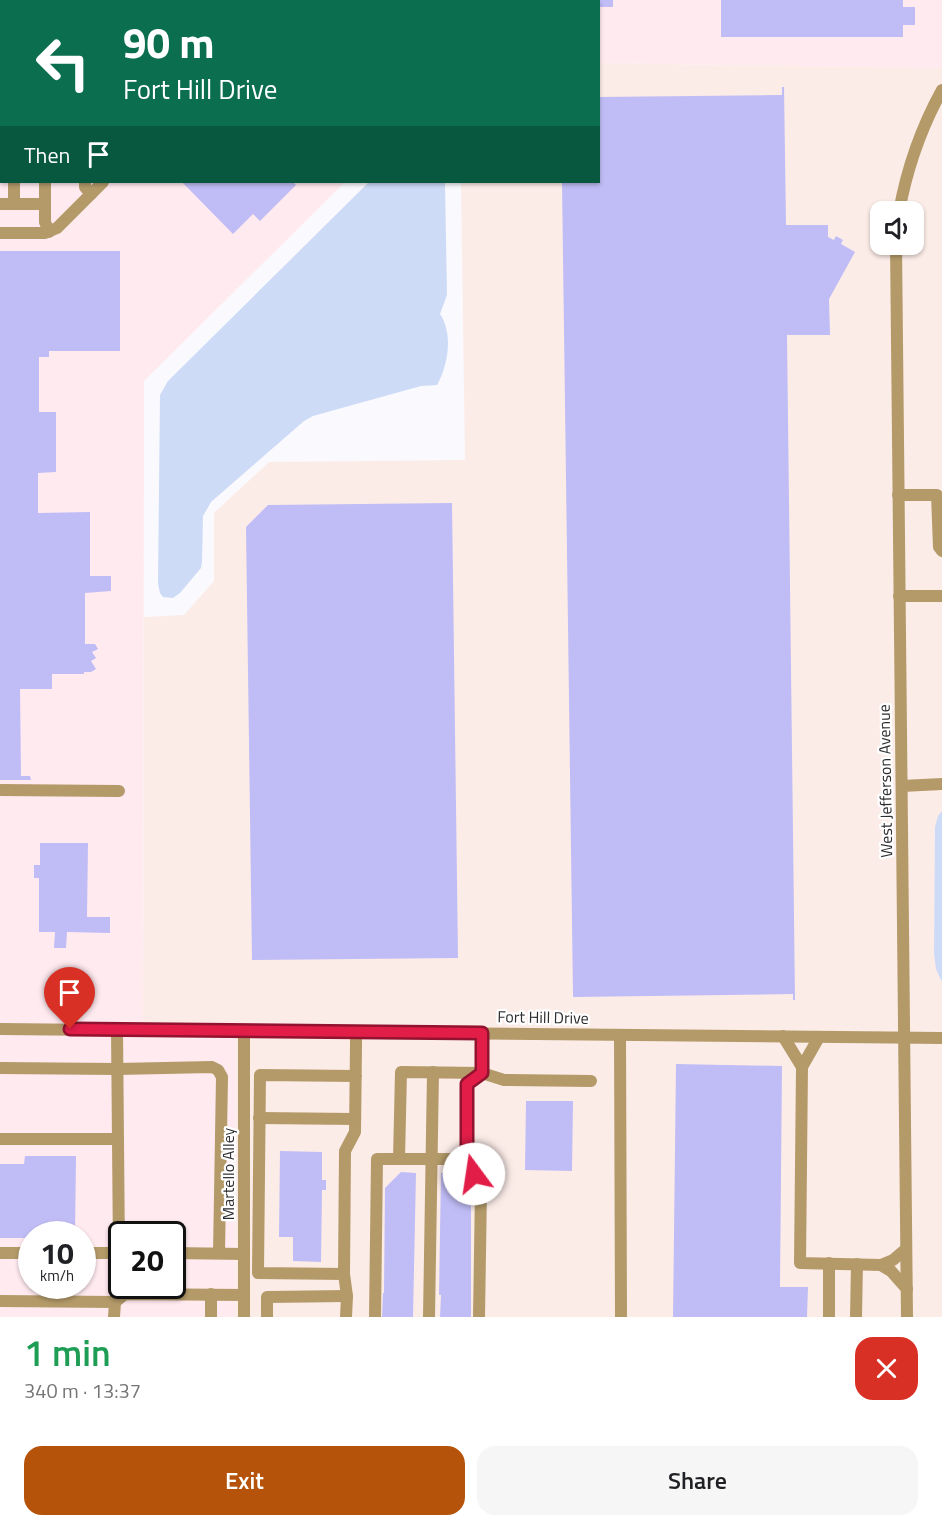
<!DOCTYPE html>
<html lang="en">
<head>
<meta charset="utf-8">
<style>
	body { margin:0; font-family:"Titillium Web",sans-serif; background:#f6f6f6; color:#202124; height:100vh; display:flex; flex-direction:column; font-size:22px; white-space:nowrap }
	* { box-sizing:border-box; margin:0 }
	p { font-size:20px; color:#757577 }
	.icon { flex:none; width:33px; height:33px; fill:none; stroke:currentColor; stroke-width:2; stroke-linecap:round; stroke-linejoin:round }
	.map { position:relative; height:1317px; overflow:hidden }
	.sheet { display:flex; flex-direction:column; background:#fff; flex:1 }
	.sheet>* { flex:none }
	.banner { position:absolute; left:0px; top:0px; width:600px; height:183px; box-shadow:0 2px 4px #0004; background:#0b6e4f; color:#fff; overflow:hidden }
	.fabs { position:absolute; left:870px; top:201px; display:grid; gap:12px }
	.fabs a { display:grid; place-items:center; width:54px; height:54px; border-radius:12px; background:#fff; box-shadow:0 2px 4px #0004; font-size:30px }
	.speed { position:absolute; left:18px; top:1221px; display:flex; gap:12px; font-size:30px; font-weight:700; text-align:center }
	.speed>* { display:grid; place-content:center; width:78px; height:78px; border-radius:50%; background:#fff; box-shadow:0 2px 4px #0004; line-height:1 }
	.speed small { font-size:15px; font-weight:400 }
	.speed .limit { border:3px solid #111; border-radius:9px; background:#fff; color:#111 }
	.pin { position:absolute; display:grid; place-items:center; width:51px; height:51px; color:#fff; margin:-62px -26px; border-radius:50% 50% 50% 0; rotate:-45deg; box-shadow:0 0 6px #0007 }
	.pin .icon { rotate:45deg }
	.me { position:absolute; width:66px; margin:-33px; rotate:346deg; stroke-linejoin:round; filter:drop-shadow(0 0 4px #0008) }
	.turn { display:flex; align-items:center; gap:21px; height:126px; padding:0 24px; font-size:27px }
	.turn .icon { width:78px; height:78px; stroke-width:2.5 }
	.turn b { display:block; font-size:42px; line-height:51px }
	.then { display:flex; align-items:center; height:57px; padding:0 24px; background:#0003; gap:12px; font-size:22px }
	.round { display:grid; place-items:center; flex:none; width:63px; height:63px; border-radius:18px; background:#f6f6f6 }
	.head { display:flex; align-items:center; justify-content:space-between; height:102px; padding:0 24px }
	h1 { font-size:36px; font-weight:600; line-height:45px; color:#1e9e55 }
	.action { display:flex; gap:12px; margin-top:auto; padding:12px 24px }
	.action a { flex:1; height:69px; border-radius:18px; background:#b45309; color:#fff; font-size:24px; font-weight:600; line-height:69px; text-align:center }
	.action a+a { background:#f6f6f6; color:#202124 }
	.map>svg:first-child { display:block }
	.commercial { fill:#ffeaf0; fill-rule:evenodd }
	.industrial { fill:#fcece8; fill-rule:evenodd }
	.water { fill:#cddbf6 }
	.building { fill:#c0bcf6 }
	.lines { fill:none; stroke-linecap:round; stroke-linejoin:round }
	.path { stroke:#a9a9ad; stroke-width:2; stroke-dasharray:6 3; stroke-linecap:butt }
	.minor { stroke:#b49a69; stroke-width:12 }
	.route-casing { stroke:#92132f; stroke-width:15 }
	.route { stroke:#e11d48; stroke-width:10 }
	.labels { text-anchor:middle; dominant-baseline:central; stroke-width:4.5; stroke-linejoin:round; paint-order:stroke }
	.street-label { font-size:16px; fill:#2d2d30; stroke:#fff }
</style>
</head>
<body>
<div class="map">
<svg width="942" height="1317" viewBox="0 0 942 1317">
	<rect width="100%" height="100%" fill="#faf9fe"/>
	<path class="commercial" d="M 0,0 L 942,0 L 942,68 L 599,63 L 598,2 L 2,2 L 2,182 L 345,182 L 144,381 L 143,1026 L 236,1028 L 235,1317 L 0,1317 ZM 32,1234 L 82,1234 L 82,1286 L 32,1286 ZM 122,1234 L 172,1234 L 172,1286 L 122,1286 Z"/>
	<path class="industrial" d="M 599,63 L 942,68 L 942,1317 L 235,1317 L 236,1028 L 143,1027 L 144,617 L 184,615 L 214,581 L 214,513 L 269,462 L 465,460 L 461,182 L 598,182 ZM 880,212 L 914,212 L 914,244 L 880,244 Z"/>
	<g class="water">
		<path d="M 369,182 L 445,182 L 447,295 L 440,314 C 443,318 445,323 446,328 C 451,345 446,369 437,385 L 421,386 L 313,416 L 304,421 L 211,502 L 203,516 L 202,562 L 201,568 L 180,593 L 173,598 L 163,597 L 160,593 L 158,584 L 160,395 L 168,381 Z"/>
		<path d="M 942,811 L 942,982 L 936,969 L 934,954 L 935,827 L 938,816 Z"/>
	</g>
	<g class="building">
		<rect x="598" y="0" width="15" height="7"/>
		<path d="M 721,0 L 903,0 L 903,7 L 915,7 L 915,25 L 903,25 L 903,37 L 721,37 Z"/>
		<path d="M 782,87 L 784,87 L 786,225 L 828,225 L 828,237 L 834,240 L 836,236 L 843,240 L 841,244 L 855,252 L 829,299 L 830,335 L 787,335 L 795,1000 L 793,1000 L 793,994 L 573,997 L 562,182 L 598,182 L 598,97 L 782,95 Z"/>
		<path d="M 182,182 L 293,182 L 296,185 L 260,221 L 253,214 L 233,234 Z"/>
		<path d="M 0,251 L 120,251 L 120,351 L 49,351 L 49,357 L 39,357 L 39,412 L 56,412 L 56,472 L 38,473 L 38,513 L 90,512 L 90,576 L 111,576 L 111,591 L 85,593 L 85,644 L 95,644 L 98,649 L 92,652 L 96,658 L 91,661 L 96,669 L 91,672 L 84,672 L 84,674 L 52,674 L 52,689 L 20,689 L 21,776 L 30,776 L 31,780 L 0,780 Z"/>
		<path d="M 452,503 L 458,958 L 252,960 L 246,527 L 268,505 Z"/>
		<path d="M 40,843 L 88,843 L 87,917 L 110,917 L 110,933 L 67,932 L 66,948 L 54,948 L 55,932 L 39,932 L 39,878 L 34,878 L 34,865 L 40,865 Z"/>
		<path d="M 676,1064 L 782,1066 L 780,1287 L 808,1287 L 807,1317 L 673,1317 Z"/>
		<path d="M 526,1101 L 573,1101 L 572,1171 L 525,1170 Z"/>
		<path d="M 280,1151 L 322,1152 L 322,1180 L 326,1180 L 326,1190 L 322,1190 L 321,1262 L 293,1261 L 293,1237 L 279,1237 Z"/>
		<path d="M 25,1156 L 76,1156 L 75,1234 L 32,1234 L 32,1238 L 0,1238 L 0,1164 L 24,1164 Z"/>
		<path d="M 401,1172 L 416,1173 L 413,1317 L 382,1317 L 383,1293 L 384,1293 L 385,1188 Z"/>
		<path d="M 441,1173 L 456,1173 L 471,1189 L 471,1317 L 440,1317 L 441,1295 L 439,1295 Z"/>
	</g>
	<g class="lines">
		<path class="path" d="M 84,0 L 84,2"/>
		<g class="minor">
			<path d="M 154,2 L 154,0"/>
			<path d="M 285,2 L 286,0"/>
			<path d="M 0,142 L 2,142"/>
			<path d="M 14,182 L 14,204"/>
			<path d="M 45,182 L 45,222 L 49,232"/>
			<path d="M 85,182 L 85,187 L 91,194"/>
			<path d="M 0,204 L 45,204"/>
			<path d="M 899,212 C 907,168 921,128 942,90"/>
			<path d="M 0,233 L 45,233 L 57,228 L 103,182"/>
			<path d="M 896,244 L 907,1317"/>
			<path d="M 898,495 L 937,495 L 939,547 L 942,551"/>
			<path d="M 899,596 L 942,596"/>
			<path d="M 902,786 L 942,784"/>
			<path d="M 0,790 L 119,791"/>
			<path d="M 0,1029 L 942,1038"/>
			<path d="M 117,1030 L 119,1253"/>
			<path d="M 620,1035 L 621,1317"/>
			<path d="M 783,1036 L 802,1067"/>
			<path d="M 819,1037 L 802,1067 L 800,1263 L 881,1265 L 891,1271 L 907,1289"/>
			<path d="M 0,1068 L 117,1069 L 212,1067 L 218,1070 L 222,1077 L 219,1253"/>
			<path d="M 356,1076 L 260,1075 L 258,1273 L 344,1274 L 345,1151 L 355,1132 L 356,1046 L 356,1032"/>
			<path d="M 259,1118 L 355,1119"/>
			<path d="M 0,1139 L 118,1139"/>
			<path d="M 399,1159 L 401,1072 L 482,1073 L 504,1080 L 591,1081"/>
			<path d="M 0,1253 L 32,1253"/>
			<path d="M 82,1253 L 122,1253"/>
			<path d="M 172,1253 L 244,1254"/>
			<path d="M 881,1265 L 893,1260 L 906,1249"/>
			<path d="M 344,1274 L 347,1296 L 346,1317"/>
			<path d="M 0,1301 L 115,1302 L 114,1317"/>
			<path d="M 115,1302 L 125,1294 L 244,1295"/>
			<path d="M 211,1317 L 211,1294"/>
			<path d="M 244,1317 L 244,1031"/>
			<path d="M 267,1317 L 267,1297 L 347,1296"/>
			<path d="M 375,1317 L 377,1159 L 467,1159"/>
			<path d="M 429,1317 L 433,1072"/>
			<path d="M 479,1317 L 481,1189 L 467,1159 L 467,1084 L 482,1073 L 482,1033"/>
			<path d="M 829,1317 L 829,1263"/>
			<path d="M 856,1317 L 857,1264"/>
		</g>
	</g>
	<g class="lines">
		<g class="route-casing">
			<path id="route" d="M 70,1029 L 482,1033 L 482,1073 L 467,1084 L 467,1159 L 474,1174"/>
		</g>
		<use href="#route" class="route"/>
	</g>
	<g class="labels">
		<g class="street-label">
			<text transform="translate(885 781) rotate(-91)">West Jefferson Avenue</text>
			<text transform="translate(543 1017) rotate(1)">Fort Hill Drive</text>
			<text transform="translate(228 1174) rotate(-90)">Martello Alley</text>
		</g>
	</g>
</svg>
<div class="fabs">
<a><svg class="icon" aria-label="sound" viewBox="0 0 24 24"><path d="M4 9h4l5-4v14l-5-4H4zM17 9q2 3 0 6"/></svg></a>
</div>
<div class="speed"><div>10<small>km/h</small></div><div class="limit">20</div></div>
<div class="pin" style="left:70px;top:1029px;background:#d93025"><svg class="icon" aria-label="arrive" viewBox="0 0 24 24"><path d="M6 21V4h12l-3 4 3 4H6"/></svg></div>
<svg class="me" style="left:474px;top:1174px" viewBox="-20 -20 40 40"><circle r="19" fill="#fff"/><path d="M0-13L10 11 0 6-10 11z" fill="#e11d48"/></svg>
<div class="banner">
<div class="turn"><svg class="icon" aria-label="left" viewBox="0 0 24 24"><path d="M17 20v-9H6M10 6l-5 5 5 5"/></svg><div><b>90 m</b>Fort Hill Drive</div></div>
<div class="then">Then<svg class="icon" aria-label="arrive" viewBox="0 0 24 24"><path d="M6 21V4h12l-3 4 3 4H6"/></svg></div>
</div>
</div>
<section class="sheet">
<div class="head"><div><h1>1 min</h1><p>340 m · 13:37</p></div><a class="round" style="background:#d93025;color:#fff"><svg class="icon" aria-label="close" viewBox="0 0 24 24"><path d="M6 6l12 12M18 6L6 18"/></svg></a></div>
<div class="action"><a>Exit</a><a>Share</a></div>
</section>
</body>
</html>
